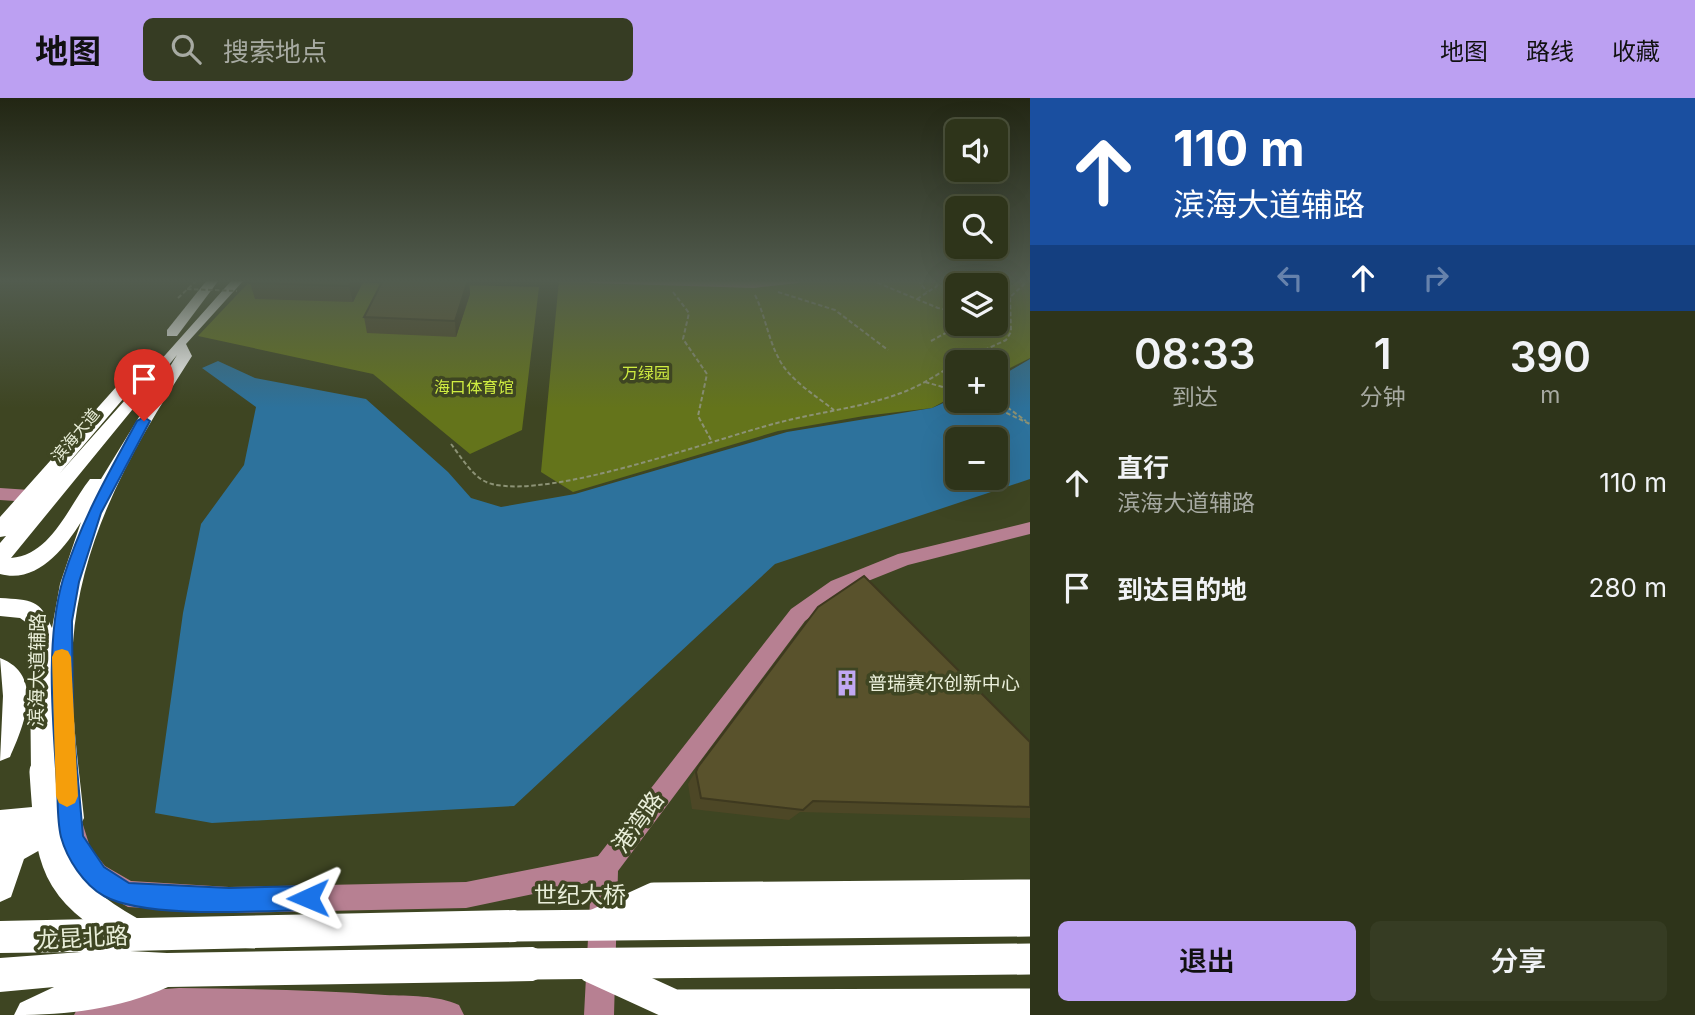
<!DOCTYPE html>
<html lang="zh">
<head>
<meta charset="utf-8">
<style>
	body { margin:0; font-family:Inter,"Noto Sans SC",sans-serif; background:#363c23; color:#f1f3f6; height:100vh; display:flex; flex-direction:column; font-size:26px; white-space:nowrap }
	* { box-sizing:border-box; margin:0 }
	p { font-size:23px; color:#a7aaa2 }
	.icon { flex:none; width:38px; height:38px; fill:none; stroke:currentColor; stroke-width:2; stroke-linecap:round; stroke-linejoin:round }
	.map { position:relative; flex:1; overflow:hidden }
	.side { display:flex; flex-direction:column; background:#2e341a; width:665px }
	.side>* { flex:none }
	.banner { background:#1a4fa0; color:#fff; overflow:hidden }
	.fabs { position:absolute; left:945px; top:21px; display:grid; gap:14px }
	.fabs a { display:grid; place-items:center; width:63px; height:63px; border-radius:10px; background:#2e341a; box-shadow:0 7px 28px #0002,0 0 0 2px #494f39; font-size:35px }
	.pin { position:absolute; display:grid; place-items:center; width:60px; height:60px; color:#fff; margin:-72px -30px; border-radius:50% 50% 50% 0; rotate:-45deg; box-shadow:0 0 7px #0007 }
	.pin .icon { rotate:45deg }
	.me { position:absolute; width:77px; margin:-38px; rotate:269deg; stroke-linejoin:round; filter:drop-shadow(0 0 5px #0008) }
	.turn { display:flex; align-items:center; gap:24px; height:147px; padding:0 28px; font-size:32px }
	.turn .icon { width:91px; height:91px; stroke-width:2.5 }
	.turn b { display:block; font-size:49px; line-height:60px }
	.lanes { display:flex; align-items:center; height:66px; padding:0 28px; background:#0003; justify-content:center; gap:35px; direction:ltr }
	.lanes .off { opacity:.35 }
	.eta { display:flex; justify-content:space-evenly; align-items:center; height:119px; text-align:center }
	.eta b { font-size:42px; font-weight:600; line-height:49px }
	.cta { display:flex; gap:14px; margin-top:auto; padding:14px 28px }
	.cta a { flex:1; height:80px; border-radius:10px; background:#bca0f2; color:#111; font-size:28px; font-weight:600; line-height:80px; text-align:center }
	.cta a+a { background:#363c23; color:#f1f3f6 }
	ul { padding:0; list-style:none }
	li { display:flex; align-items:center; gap:21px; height:105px; padding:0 28px }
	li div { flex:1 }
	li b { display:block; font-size:26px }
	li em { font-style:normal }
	header { display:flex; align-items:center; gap:42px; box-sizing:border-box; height:98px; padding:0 35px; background:#bca0f2; color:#111 }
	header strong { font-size:33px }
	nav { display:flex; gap:38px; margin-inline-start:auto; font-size:24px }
	.search { width:490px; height:63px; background:#363c23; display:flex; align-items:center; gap:18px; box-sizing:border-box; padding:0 24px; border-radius:10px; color:#a7aaa2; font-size:26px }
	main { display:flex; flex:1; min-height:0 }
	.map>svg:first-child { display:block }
	.green { fill:#64741b; fill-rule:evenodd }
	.water { fill:#2d729c; fill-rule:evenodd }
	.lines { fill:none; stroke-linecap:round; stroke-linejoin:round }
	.path { stroke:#8c9275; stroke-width:2; stroke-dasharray:4.5 2.5; stroke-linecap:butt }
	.minor { fill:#b78092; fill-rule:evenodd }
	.highway { fill:#fff; fill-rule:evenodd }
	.path-bridge { stroke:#8c9275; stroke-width:2; stroke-dasharray:4.5 2.5; stroke-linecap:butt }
	.highway-bridge { stroke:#fff; stroke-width:31 }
	.wall { fill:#4d4726 }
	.shaded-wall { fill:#3e391f }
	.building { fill:#59522c; stroke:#3e391f; stroke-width:2 }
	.route { fill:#1a73e8; stroke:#114b97; stroke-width:2 }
	.slow { fill:#f59e0b }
	.labels { text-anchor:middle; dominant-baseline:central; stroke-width:7; stroke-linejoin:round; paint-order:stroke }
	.far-park-label { font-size:16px; fill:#cfec41; stroke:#3e4522 }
	.far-street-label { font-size:16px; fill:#e9eed9; stroke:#3e4522 }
	.street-label { font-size:19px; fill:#e9eed9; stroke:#3e4522 }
	.poi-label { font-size:19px; fill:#e9eed9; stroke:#3e4522; text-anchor:start }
	.near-street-label { font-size:23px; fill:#e9eed9; stroke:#3e4522 }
</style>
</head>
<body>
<header>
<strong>地图</strong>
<div class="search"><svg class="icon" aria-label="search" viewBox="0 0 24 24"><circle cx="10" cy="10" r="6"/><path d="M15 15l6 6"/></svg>搜索地点</div>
<nav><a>地图</a><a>路线</a><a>收藏</a></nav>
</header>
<main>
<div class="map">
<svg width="1030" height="917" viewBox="0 0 1030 917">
	<rect width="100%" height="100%" fill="#3e4522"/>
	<g class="green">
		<path d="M 251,182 L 539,189 L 522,332 L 470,356 L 373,276 L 198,238 Z"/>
		<path d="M 559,182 L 1030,182 L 1030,260 L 996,277 L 996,264 L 957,264 L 957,296 L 932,310 L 864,318 L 778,333 L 573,394 L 541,374 ZM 957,187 L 996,187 L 996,226 L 957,226 Z"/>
	</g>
	<path class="water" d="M 1030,261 L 1030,381 L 775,466 L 514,708 L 212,725 L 155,715 L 183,515 L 201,426 L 244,367 L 256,309 L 202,270 L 218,263 L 255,280 L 366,301 L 448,374 L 471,400 L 501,409 L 575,396 L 787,334 L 932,310 L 957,299 L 957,303 L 996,303 L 996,281 ZM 957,341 L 996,341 L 996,380 L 957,380 Z"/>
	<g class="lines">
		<g class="path">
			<path d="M 869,182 L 876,182"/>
			<path d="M 871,182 L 938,210 L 957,214"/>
			<path d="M 918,182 L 927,194"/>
			<path d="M 954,182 L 968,187"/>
			<path d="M 673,194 L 689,215 L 683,241 L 707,276 L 698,318 L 711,342"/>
			<path d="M 778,194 L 835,212 L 888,252"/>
			<path d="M 755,197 C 765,217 768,240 778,259 C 788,281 816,298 834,312"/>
			<path d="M 996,199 L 1004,203"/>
			<path d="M 178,200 L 196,183"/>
			<path d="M 917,201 L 937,188 L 936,182"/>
			<path d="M 996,222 L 1009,224"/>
			<path d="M 931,243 L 951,232 L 957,222"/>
			<path d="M 959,264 L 1006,242 L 1011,234 L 1010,199 L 1029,182"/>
			<path d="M 925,284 L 957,293"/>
			<path d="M 996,301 L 1026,323"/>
			<path d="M 981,303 L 1030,326"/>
			<path d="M 451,346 C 462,360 474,382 492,386 C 553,401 711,342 777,325 C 818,314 861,310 901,295 C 921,288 939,275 957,265"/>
		</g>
		<g class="minor">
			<path d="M 586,182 L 803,182 L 798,185 L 754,190 L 591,185 Z"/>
			<path d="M 0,390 L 30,392 L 38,398 L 30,404 L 0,402 Z"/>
			<path d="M 1030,424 L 1030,436 L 908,467 L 843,493 L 805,523 L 618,773 L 614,917 L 584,917 L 591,784 L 466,810 L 229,815 L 128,809 L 87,786 L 72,767 L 60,739 L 57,720 L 60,711 L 69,708 L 78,711 L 90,749 L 105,768 L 131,783 L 229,789 L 466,784 L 598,758 L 791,511 L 831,483 L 898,456 Z"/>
			<path d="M 179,890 C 247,891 316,892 385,897 C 409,898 437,897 459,907 L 464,917 L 74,917 L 79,907 L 124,894 Z"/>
		</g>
		<g class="highway">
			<path d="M 207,182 L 219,182 L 177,238 L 167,238 L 167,232 Z"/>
			<path d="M 232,182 L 244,182 L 186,246 L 192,258 C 135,346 81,437 73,545 C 69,603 78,662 84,720 L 79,730 L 24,761 L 11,799 L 0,804 L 0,712 L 54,707 L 52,685 L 45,688 L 35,684 L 31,674 L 30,575 L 35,565 L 27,556 L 27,525 L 20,520 L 0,518 L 0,500 C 32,502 40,501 52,530 L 60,486 L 81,424 C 64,451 37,486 0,476 L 0,445 L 6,438 L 0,439 L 0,419 L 117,288 L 129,288 L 129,294 L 60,375 ZM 177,257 L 101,381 L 90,381 C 68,409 51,457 11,460 Z"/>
			<path d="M 0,560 C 45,577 24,628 10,659 L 0,663 L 3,598 Z"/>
			<path d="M 515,812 L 526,817 L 531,828 L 526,839 L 515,844 L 130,853 L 167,855 L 533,849 L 545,854 L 550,866 L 545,878 L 533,883 L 168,889 C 118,911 69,917 14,917 L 20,905 L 54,889 L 0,894 L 0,860 L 81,854 L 0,855 L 0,823 Z"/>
		</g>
		<path class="path-bridge" d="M 187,191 L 237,193"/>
		<g class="highway-bridge">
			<path d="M 45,674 C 51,760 50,789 130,834"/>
			<path d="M 597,826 L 654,800 L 1030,797"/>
			<path d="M 515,828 L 1030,823"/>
			<path d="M 533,866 L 1030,861"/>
			<path d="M 593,870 L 674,907 L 1030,906"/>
		</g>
	</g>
	<g class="wall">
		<path d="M 253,182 L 362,182 L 363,184 L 353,204 L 255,201 L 250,185 Z"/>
		<path d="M 469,182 L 470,196 L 456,239 L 367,235 L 364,219 Z"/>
		<path d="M 1030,644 L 1030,720 L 800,714 L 789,722 L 692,711 L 688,686 L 698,669 Z"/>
	</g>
	<g class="shaded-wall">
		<path d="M 353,182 L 362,182 L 363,184 L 353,204 L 349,188 Z"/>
		<path d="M 469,182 L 470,196 L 456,239 L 455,223 Z"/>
	</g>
	<g class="building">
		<path d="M 253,182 L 353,182 L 349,188 L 250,185 Z"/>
		<path d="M 383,182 L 468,182 L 455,223 L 364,219 Z"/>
		<path d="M 864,478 L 1030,644 L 1030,709 L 813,703 L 803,712 L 701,700 L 696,674 L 698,669 L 818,509 Z"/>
	</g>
	<linearGradient id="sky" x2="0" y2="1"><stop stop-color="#222613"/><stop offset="0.59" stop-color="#525c4f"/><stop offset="1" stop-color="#525c4f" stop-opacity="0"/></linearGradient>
	<rect width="1030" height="310" fill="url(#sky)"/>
	<path class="route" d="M 144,319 L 150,323 L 101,415 L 79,484 L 72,523 L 73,625 L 83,738 L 104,769 L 129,785 L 229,790 L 308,788 L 316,792 L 320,800 L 316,809 L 308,812 C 258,813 146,821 104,798 C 84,787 67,761 61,739 C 57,723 58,703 57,686 C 53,623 45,543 63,481 C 81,423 108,376 137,323 Z"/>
	<path class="slow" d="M 62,551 L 68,553 L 71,559 L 78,698 L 75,705 L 67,709 L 59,705 L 56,698 L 52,559 L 55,553 Z"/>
	<defs>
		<g id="building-bare" transform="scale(2.1)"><path d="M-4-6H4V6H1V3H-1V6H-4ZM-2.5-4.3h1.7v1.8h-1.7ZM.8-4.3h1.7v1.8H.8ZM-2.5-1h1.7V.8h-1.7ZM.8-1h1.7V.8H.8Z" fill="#c1a8f3" stroke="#3e4522" stroke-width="2.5" paint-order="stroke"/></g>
	</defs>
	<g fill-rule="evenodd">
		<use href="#building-bare" x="847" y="585"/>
	</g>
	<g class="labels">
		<g class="far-park-label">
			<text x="646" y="275">万绿园</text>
			<text x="474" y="289">海口体育馆</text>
		</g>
		<g class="far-street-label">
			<text transform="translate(75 337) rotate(-50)">滨海大道</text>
		</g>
		<g class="street-label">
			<text transform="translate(37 572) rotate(-89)">滨海大道辅路</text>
		</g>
		<g class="poi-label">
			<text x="868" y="585">普瑞赛尔创新中心</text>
		</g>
		<g class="near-street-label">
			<text transform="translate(638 724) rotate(-54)">港湾路</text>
			<text x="580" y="797">世纪大桥</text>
			<text transform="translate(82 840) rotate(-3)">龙昆北路</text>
		</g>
	</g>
</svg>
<div class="fabs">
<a><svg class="icon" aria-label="sound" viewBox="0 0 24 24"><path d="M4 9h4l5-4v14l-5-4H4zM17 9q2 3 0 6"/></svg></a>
<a><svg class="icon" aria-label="search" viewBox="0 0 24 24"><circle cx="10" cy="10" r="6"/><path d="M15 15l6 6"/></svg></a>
<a><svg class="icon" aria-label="layers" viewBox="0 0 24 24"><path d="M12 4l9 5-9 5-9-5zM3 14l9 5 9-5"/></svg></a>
<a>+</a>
<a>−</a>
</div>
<div class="pin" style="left:144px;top:323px;background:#d93025"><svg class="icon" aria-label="arrive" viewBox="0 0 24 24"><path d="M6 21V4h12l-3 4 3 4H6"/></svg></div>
<svg class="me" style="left:308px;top:800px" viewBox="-20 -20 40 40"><path d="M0-17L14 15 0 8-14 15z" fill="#1a73e8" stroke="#fff" stroke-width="4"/></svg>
</div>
<section class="side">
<div class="banner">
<div class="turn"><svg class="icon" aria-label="ahead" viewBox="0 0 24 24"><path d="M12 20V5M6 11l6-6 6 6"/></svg><div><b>110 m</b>滨海大道辅路</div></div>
<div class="lanes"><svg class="icon off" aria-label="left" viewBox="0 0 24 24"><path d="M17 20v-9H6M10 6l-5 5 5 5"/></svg><svg class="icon" aria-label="ahead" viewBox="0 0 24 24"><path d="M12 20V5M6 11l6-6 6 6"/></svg><svg class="icon off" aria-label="right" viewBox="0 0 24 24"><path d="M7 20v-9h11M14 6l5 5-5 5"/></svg></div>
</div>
<div class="eta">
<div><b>08:33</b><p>到达</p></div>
<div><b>1</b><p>分钟</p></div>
<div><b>390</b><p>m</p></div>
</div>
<ul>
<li><svg class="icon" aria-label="ahead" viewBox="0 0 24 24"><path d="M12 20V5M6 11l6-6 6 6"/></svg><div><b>直行</b><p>滨海大道辅路</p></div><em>110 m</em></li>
<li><svg class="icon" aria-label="arrive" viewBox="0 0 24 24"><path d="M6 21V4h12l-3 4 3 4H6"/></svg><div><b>到达目的地</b></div><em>280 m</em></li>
</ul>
<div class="cta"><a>退出</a><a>分享</a></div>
</section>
</main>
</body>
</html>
